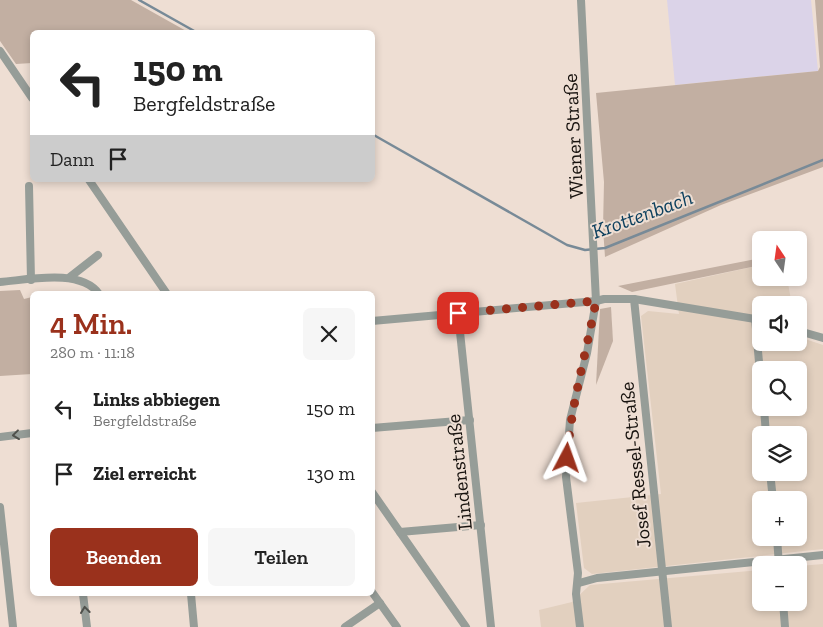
<!DOCTYPE html>
<html lang="de">
<head>
<meta charset="utf-8">
<style>
	body { margin:0; font-family:"Zilla Slab",serif; background:#f6f6f6; color:#222; height:100vh; display:flex; flex-direction:column; font-size:19px; white-space:nowrap }
	* { box-sizing:border-box; margin:0 }
	p { font-size:16px; color:#767676 }
	.icon { flex:none; width:28px; height:28px; fill:none; stroke:currentColor; stroke-width:2; stroke-linecap:round; stroke-linejoin:round }
	.map { position:relative; flex:1; overflow:hidden }
	.details { position:absolute; left:30px; top:291px; width:345px; height:305px; display:flex; flex-direction:column; background:#fff; border-radius:8px; box-shadow:0 2px 8px #0003 }
	.details>* { flex:none }
	.banner { position:absolute; left:30px; top:30px; width:345px; height:152px; border-radius:8px; box-shadow:0 2px 8px #0003; background:#fff; color:#222; overflow:hidden }
	.needle { width:32px; rotate:347deg }
	.controls { position:absolute; left:752px; top:231px; display:grid; gap:10px }
	.controls a { display:grid; place-items:center; width:55px; height:55px; border-radius:8px; background:#fff; box-shadow:0 2px 8px #0003; font-size:25px }
	.pin { position:absolute; display:grid; place-items:center; width:42px; height:42px; color:#fff; margin:-21px; border-radius:10px; box-shadow:0 2px 8px #0006 }
	.me { position:absolute; width:55px; margin:-28px; rotate:4deg; stroke-linejoin:round; filter:drop-shadow(0 0 4px #0008) }
	.turn { display:flex; align-items:center; gap:18px; height:105px; padding:0 20px; font-size:22px }
	.turn .icon { width:65px; height:65px; stroke-width:2.5 }
	.turn b { display:block; font-size:35px; line-height:42px }
	.then { display:flex; align-items:center; height:48px; padding:0 20px; background:#0003; gap:10px; font-size:19px }
	.round { display:grid; place-items:center; flex:none; width:52px; height:52px; border-radius:8px; background:#f6f6f6 }
	.head { display:flex; align-items:center; justify-content:space-between; height:85px; padding:0 20px }
	h1 { font-size:30px; font-weight:600; line-height:38px; color:#9a311c }
	.action { display:flex; gap:10px; margin-top:auto; padding:10px 20px }
	.action a { flex:1; height:58px; border-radius:8px; background:#9a311c; color:#fff; font-size:20px; font-weight:600; line-height:58px; text-align:center }
	.action a+a { background:#f6f6f6; color:#222 }
	ul { padding:0; list-style:none }
	li { display:flex; align-items:center; gap:15px; height:65px; padding:0 20px }
	li div { flex:1 }
	li b { display:block; font-size:19px }
	li em { font-style:normal }
	.map>svg:first-child { display:block }
	.commercial { fill:#e2d0bf; fill-rule:evenodd }
	.industrial { fill:#dbd3e8 }
	.green { fill:#c2afa2 }
	.lines { fill:none; stroke-linecap:round; stroke-linejoin:round }
	.stream { stroke:#788a97; stroke-width:2.5 }
	.street { stroke:#969d98; stroke-width:8 }
	.oneway { stroke:#50514c }
	.route { stroke:#9a311c; stroke-width:9; stroke-dasharray:0 16.2 }
	.labels { text-anchor:middle; dominant-baseline:central; stroke-width:4; stroke-linejoin:round; paint-order:stroke }
	.street-label { font-size:20px; fill:#17120e; stroke:#eeded3 }
	.water-label { font-size:21px; font-style:italic; fill:#0d405e; stroke:#eeded3 }
</style>
</head>
<body>
<div class="map">
<svg width="823" height="627" viewBox="0 0 823 627">
	<rect width="100%" height="100%" fill="#eeded3"/>
	<g class="commercial">
		<path d="M 761,265 L 761,278 L 787,278 L 792,305 L 761,305 L 761,342 L 799,342 L 799,337 L 823,345 L 823,549 L 592,574 L 584,568 L 576,503 L 661,494 L 641,316 L 648,311 L 679,314 L 675,284 ZM 761,370 L 799,370 L 799,408 L 761,408 ZM 761,435 L 799,435 L 799,472 L 761,472 ZM 761,500 L 799,500 L 799,538 L 761,538 Z"/>
		<path d="M 823,564 L 823,627 L 541,627 L 539,610 L 572,602 L 590,585 L 761,570 L 761,602 L 799,602 L 799,566 Z"/>
	</g>
	<path class="industrial" d="M 667,0 L 811,0 L 818,71 L 675,85 Z"/>
	<g class="green">
		<path d="M 0,0 L 131,0 L 188,32 L 32,32 L 32,63 L 16,64 L 0,41 Z"/>
		<path d="M 815,0 L 823,0 L 823,167 L 721,205 L 605,257 L 603,228 L 604,182 L 596,93 L 818,71 L 820,67 Z"/>
		<path d="M 761,258 L 761,265 L 632,292 L 618,286 Z"/>
		<path d="M 20,290 L 24,299 L 32,297 L 32,374 L 0,376 L 0,291 Z"/>
		<path d="M 611,307 L 613,341 L 596,385 L 600,309 Z"/>
	</g>
	<g class="lines">
		<g class="stream">
			<path d="M 139,0 L 196,32"/>
			<path d="M 372,134 L 567,245 L 585,250 L 605,248 L 823,160"/>
		</g>
		<g class="street">
			<path d="M 0,51 L 32,98"/>
			<path d="M 89,180 L 167,294"/>
			<path d="M 29,186 L 31,280"/>
			<path d="M 70,277 L 98,255"/>
			<path d="M 0,282 C 27,280 81,268 99,294"/>
			<path d="M 634,299 L 668,627"/>
			<path d="M 458,313 L 491,627"/>
			<path d="M 755,318 L 761,384"/>
			<path d="M 372,321 L 596,301 L 604,299 L 634,299 L 761,320"/>
			<path d="M 799,331 L 823,338"/>
			<path d="M 764,408 L 766,435"/>
			<path d="M 372,428 L 470,420"/>
			<path d="M 0,437 L 32,433"/>
			<path d="M 770,472 L 773,500"/>
			<path d="M 372,492 L 466,627"/>
			<path d="M 0,507 L 13,627"/>
			<path d="M 400,532 L 481,525"/>
			<path d="M 777,538 L 779,565"/>
			<path d="M 579,583 L 597,578 L 823,555"/>
			<path d="M 372,592 L 397,627"/>
			<path d="M 83,594 L 87,627"/>
			<path d="M 191,594 L 194,627"/>
			<path d="M 783,602 L 785,627"/>
			<path d="M 345,627 L 380,603"/>
			<path d="M 580,627 L 576,594 L 578,573 L 566,477 L 570,420 L 587,353 L 596,301 L 581,0"/>
		</g>
	</g>
	<defs><path id="oneway-chevron" d="M-2-3.5L2.5 0L-2 3.5" fill="none" stroke-width="1.6" stroke-linecap="round" stroke-linejoin="round" transform="scale(1.25)"/></defs>
	<g class="oneway">
		<use href="#oneway-chevron" transform="translate(16 435) rotate(173)"/>
		<use href="#oneway-chevron" transform="translate(85 610) rotate(-97)"/>
	</g>
	<g class="lines">
		<path class="route" d="M 458,313 L 596,301 C 586,354 571,405 567,458"/>
	</g>
	<g class="labels">
		<g class="street-label">
			<text transform="translate(573 136) rotate(-93)">Wiener Straße</text>
			<text transform="translate(635 465) rotate(-96)">Josef Ressel-Straße</text>
			<text transform="translate(459 472) rotate(-96)">Lindenstraße</text>
		</g>
		<g class="water-label">
			<text transform="translate(642 214) rotate(-20)">Krottenbach</text>
		</g>
	</g>
</svg>
<div class="controls">
<a><svg class="needle" viewBox="-14 -14 28 28"><path d="M0-13l5 13h-10z" fill="#e53935"/><path d="M0 13l5-13h-10z" fill="#767676"/></svg></a>
<a><svg class="icon" aria-label="sound" viewBox="0 0 24 24"><path d="M4 9h4l5-4v14l-5-4H4zM17 9q2 3 0 6"/></svg></a>
<a><svg class="icon" aria-label="search" viewBox="0 0 24 24"><circle cx="10" cy="10" r="6"/><path d="M15 15l6 6"/></svg></a>
<a><svg class="icon" aria-label="layers" viewBox="0 0 24 24"><path d="M12 4l9 5-9 5-9-5zM3 14l9 5 9-5"/></svg></a>
<a>+</a>
<a>−</a>
</div>
<div class="pin" style="left:458px;top:313px;background:#d93025"><svg class="icon" aria-label="arrive" viewBox="0 0 24 24"><path d="M6 21V4h12l-3 4 3 4H6"/></svg></div>
<svg class="me" style="left:567px;top:458px" viewBox="-20 -20 40 40"><path d="M0-17L14 15 0 8-14 15z" fill="#9a311c" stroke="#fff" stroke-width="4"/></svg>
<div class="banner">
<div class="turn"><svg class="icon" aria-label="left" viewBox="0 0 24 24"><path d="M17 20v-9H6M10 6l-5 5 5 5"/></svg><div><b>150 m</b>Bergfeldstraße</div></div>
<div class="then">Dann<svg class="icon" aria-label="arrive" viewBox="0 0 24 24"><path d="M6 21V4h12l-3 4 3 4H6"/></svg></div>
</div>
<section class="details">
<div class="head"><div><h1>4 Min.</h1><p>280 m · 11:18</p></div><a class="round"><svg class="icon" aria-label="close" viewBox="0 0 24 24"><path d="M6 6l12 12M18 6L6 18"/></svg></a></div>
<ul>
<li><svg class="icon" aria-label="left" viewBox="0 0 24 24"><path d="M17 20v-9H6M10 6l-5 5 5 5"/></svg><div><b>Links abbiegen</b><p>Bergfeldstraße</p></div><em>150 m</em></li>
<li><svg class="icon" aria-label="arrive" viewBox="0 0 24 24"><path d="M6 21V4h12l-3 4 3 4H6"/></svg><div><b>Ziel erreicht</b></div><em>130 m</em></li>
</ul>
<div class="action"><a>Beenden</a><a>Teilen</a></div>
</section>
</div>
</body>
</html>
